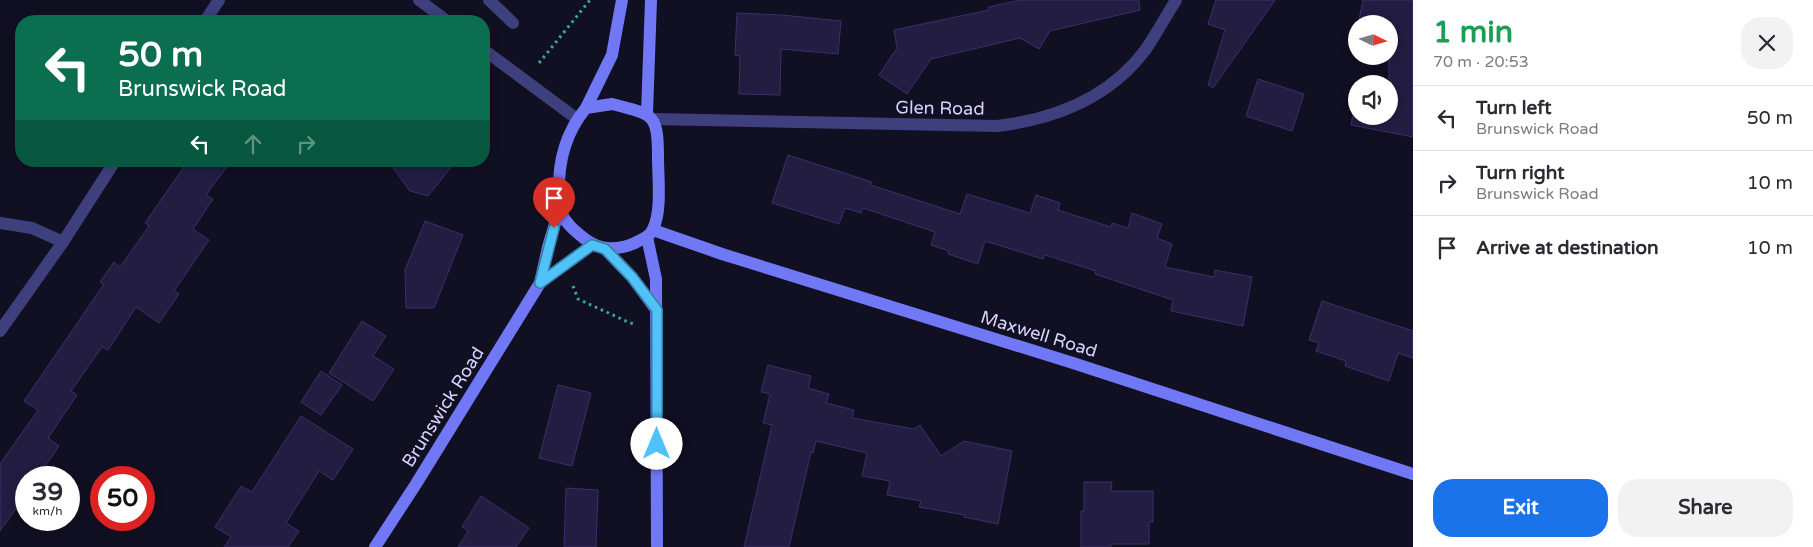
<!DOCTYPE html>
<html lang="en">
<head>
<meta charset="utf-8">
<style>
	body { margin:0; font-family:"Varela Round",sans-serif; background:#f2f2f3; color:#2b2b33; height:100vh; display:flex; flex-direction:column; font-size:19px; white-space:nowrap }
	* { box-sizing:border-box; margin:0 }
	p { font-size:16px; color:#7c7c81 }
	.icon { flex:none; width:28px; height:28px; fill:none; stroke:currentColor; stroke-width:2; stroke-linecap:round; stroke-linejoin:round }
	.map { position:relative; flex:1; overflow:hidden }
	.sheet { display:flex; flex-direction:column; background:#fff; width:400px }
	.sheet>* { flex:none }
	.top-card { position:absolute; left:15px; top:15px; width:475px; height:152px; border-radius:20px; box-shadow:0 2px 12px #0003; background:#0b6e4f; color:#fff; overflow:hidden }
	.needle { width:32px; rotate:95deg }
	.controls { position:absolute; left:1348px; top:15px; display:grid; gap:10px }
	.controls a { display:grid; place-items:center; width:50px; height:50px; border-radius:50%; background:#fff; box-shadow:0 2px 12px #0003; font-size:25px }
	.speed { position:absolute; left:15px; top:466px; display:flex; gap:10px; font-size:25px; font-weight:700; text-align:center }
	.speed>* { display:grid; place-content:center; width:65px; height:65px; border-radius:50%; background:#fff; box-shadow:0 2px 12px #0003; line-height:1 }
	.speed small { font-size:12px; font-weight:400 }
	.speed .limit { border:8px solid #d22; background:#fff; color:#111 }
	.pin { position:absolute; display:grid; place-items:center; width:42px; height:42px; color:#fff; margin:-51px -21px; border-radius:50% 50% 50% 0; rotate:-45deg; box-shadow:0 0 5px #0007 }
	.pin .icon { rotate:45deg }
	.me { position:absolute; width:55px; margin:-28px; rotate:0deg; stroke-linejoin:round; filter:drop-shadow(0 0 4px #0008) }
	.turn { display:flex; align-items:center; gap:18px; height:105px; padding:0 20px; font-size:22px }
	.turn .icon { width:65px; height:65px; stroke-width:2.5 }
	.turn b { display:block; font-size:35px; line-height:42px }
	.lanes { display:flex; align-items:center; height:48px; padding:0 20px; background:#0003; justify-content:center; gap:25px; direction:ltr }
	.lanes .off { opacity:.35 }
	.round { display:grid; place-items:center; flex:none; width:52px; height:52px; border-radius:20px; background:#f2f2f3 }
	.summary { display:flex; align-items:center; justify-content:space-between; height:85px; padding:0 20px }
	h1 { font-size:30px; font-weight:800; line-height:38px; color:#1e9e55 }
	.action { display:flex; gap:10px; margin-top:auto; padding:10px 20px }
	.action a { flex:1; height:58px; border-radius:20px; background:#1a73e8; color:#fff; font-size:20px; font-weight:800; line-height:58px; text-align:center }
	.action a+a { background:#f2f2f3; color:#2b2b33 }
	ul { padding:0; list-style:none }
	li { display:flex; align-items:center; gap:15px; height:65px; padding:0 20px; border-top:1px solid #e1e1e2 }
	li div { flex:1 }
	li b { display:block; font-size:19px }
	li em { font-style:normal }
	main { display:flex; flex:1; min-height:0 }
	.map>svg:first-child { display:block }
	.building { fill:#221d41; stroke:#38316c }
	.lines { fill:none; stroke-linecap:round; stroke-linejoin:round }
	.path { stroke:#37ac9c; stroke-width:3; stroke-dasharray:2.5 4; stroke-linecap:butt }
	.lane { stroke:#3e407d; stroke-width:12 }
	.street { stroke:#3e407d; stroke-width:12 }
	.secondary { stroke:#7178f5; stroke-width:12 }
	.route-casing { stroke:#337fa1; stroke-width:12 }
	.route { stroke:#4fc3f7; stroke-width:9 }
	.labels { text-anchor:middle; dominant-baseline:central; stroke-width:5; stroke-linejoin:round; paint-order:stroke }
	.street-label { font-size:18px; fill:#d5d3fc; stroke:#110f22 }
</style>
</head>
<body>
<main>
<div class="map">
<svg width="1413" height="547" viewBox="0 0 1413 547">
	<rect width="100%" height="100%" fill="#110f22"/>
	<g class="building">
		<path d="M 1020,0 L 1139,0 L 1140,10 L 1050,31 L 1039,49 L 1020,38 L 931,59 L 907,94 L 879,75 L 897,48 L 894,30 L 989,10 L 988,7 Z"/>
		<path d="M 1216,0 L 1275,0 L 1213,88 L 1208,85 L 1225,30 L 1208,24 Z"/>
		<path d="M 1363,0 L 1413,0 L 1413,137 L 1351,125 L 1356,100 L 1356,116 L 1389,116 L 1389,24 L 1358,24 Z"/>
		<path d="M 737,13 L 782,15 L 841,21 L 838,54 L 781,49 L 780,95 L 739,94 L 740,56 L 735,55 Z"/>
		<path d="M 1258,79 L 1304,94 L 1292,131 L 1246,116 Z"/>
		<path d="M 788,155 L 872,182 L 871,185 L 960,214 L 967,194 L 1030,213 L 1036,195 L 1060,203 L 1058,210 L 1111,227 L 1112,223 L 1128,228 L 1132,213 L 1162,224 L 1157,238 L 1172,244 L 1165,267 L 1214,277 L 1215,270 L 1252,277 L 1243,326 L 1171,311 L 1173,300 L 1095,274 L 1096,271 L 1045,255 L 1043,259 L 985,241 L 978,264 L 948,254 L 949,251 L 931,245 L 935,232 L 863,208 L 861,213 L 845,208 L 839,224 L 772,203 Z"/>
		<path d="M 188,161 L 231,161 L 206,195 L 213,199 L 193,229 L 209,240 L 174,291 L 179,294 L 159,323 L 136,307 L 108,350 L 102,347 L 71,391 L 77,395 L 48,438 L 59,446 L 37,478 L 26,478 L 26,494 L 0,531 L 0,464 L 38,410 L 24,401 L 104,284 L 100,282 L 114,262 L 120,267 L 149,226 L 145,223 Z"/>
		<path d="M 388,161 L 456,161 L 428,196 L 410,191 Z"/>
		<path d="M 425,221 L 463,235 L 434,308 L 406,308 L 405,270 Z"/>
		<path d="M 1322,301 L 1413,331 L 1413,358 L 1398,353 L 1389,381 L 1345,366 L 1346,361 L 1316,351 L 1319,343 L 1309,340 Z"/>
		<path d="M 362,321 L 386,336 L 373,356 L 394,369 L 373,401 L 329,373 Z"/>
		<path d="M 768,365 L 811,376 L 808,388 L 829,394 L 826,403 L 854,410 L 852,418 L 914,429 L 920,425 L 941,456 L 964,441 L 1012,451 L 998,524 L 964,517 L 965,515 L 919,507 L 921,501 L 887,495 L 890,481 L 862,476 L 867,453 L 816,441 L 813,453 L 811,452 L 789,547 L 744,547 L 772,425 L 763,423 L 770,394 L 761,392 Z"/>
		<path d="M 321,371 L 342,385 L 321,415 L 301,402 Z"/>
		<path d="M 558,385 L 591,393 L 572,466 L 539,458 Z"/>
		<path d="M 301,416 L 353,449 L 333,480 L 319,471 L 286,523 L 299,531 L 288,547 L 224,547 L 231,537 L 215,527 L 241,486 L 252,492 Z"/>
		<path d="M 1084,482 L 1112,482 L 1111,491 L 1153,491 L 1153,522 L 1149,522 L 1149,544 L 1111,544 L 1111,547 L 1081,547 L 1081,511 L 1084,511 Z"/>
		<path d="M 566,488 L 598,490 L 596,547 L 564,547 Z"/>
		<path d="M 481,496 L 529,528 L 516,547 L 458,547 L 468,531 L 462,527 Z"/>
	</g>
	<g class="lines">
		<g class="path">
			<path d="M 539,63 L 590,0"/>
			<path d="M 573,286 L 578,299 L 628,322 L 634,324"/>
		</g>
		<path class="lane" d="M 489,0 L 513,23"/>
		<g class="street">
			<path d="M 419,0 L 447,21"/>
			<path d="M 205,21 L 219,0"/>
			<path d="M 484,50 L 577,119"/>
			<path d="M 653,119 L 997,126 C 1055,119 1110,98 1146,49 C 1157,33 1166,16 1176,0"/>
			<path d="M 0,223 L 32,228 L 63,242"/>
			<path d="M 0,331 L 63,242 L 115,161"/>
		</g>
		<g class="secondary">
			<path d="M 612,104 C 653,115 658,112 658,158 C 658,178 662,211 653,229 C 650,237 642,239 635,243 C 619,250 600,251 585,239 C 575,231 566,224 560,211 C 558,206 559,198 559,193 C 558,162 566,132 586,108 Z"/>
			<path d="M 586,108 L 612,55 L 622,0"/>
			<path d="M 647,113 L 651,0"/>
			<path d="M 653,230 L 722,254 L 1073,363 L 1413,474"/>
			<path d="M 647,237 L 656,279 L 657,547"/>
			<path d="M 605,249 L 632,277 L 657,311"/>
			<path d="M 540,283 L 592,245"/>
			<path d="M 375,547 L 416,484 L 540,283 L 548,247 L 559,210"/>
		</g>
	</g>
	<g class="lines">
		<g class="route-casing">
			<path id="route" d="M 554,228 L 540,283 L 592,245 L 605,249 L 632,277 L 657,310 L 657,444"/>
		</g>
		<use href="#route" class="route"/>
	</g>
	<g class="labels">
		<g class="street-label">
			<text transform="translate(940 108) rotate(1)">Glen Road</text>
			<text transform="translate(1039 334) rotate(17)">Maxwell Road</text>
			<text transform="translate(443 407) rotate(-58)">Brunswick Road</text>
		</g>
	</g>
</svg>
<div class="controls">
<a><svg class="needle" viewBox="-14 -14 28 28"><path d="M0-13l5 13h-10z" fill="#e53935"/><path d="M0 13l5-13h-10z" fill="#7c7c81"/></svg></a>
<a><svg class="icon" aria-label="sound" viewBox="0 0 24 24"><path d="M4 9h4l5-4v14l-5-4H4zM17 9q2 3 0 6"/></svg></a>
</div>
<div class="speed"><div>39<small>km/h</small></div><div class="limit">50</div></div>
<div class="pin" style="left:554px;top:228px;background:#d93025"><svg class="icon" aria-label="arrive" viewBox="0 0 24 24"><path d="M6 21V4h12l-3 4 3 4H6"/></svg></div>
<svg class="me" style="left:657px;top:444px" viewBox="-20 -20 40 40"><circle r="19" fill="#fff"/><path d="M0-13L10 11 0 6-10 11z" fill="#4fc3f7"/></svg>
<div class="top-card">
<div class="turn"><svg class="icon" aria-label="left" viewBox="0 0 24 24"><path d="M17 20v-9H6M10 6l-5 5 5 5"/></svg><div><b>50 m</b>Brunswick Road</div></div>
<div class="lanes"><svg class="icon" aria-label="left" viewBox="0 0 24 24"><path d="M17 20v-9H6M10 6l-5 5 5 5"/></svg><svg class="icon off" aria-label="ahead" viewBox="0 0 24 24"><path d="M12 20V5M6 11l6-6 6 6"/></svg><svg class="icon off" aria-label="right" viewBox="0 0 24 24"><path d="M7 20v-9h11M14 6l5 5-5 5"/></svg></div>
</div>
</div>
<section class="sheet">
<div class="summary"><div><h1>1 min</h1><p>70 m · 20:53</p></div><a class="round"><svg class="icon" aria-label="close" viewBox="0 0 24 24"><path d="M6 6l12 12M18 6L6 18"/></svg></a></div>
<ul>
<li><svg class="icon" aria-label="left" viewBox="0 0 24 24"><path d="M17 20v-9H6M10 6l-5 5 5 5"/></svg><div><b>Turn left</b><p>Brunswick Road</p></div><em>50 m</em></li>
<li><svg class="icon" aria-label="right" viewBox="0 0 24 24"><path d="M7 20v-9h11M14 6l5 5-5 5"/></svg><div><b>Turn right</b><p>Brunswick Road</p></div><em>10 m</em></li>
<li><svg class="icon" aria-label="arrive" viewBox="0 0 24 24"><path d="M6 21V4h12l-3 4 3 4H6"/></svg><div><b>Arrive at destination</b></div><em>10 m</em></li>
</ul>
<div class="action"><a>Exit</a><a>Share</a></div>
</section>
</main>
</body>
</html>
